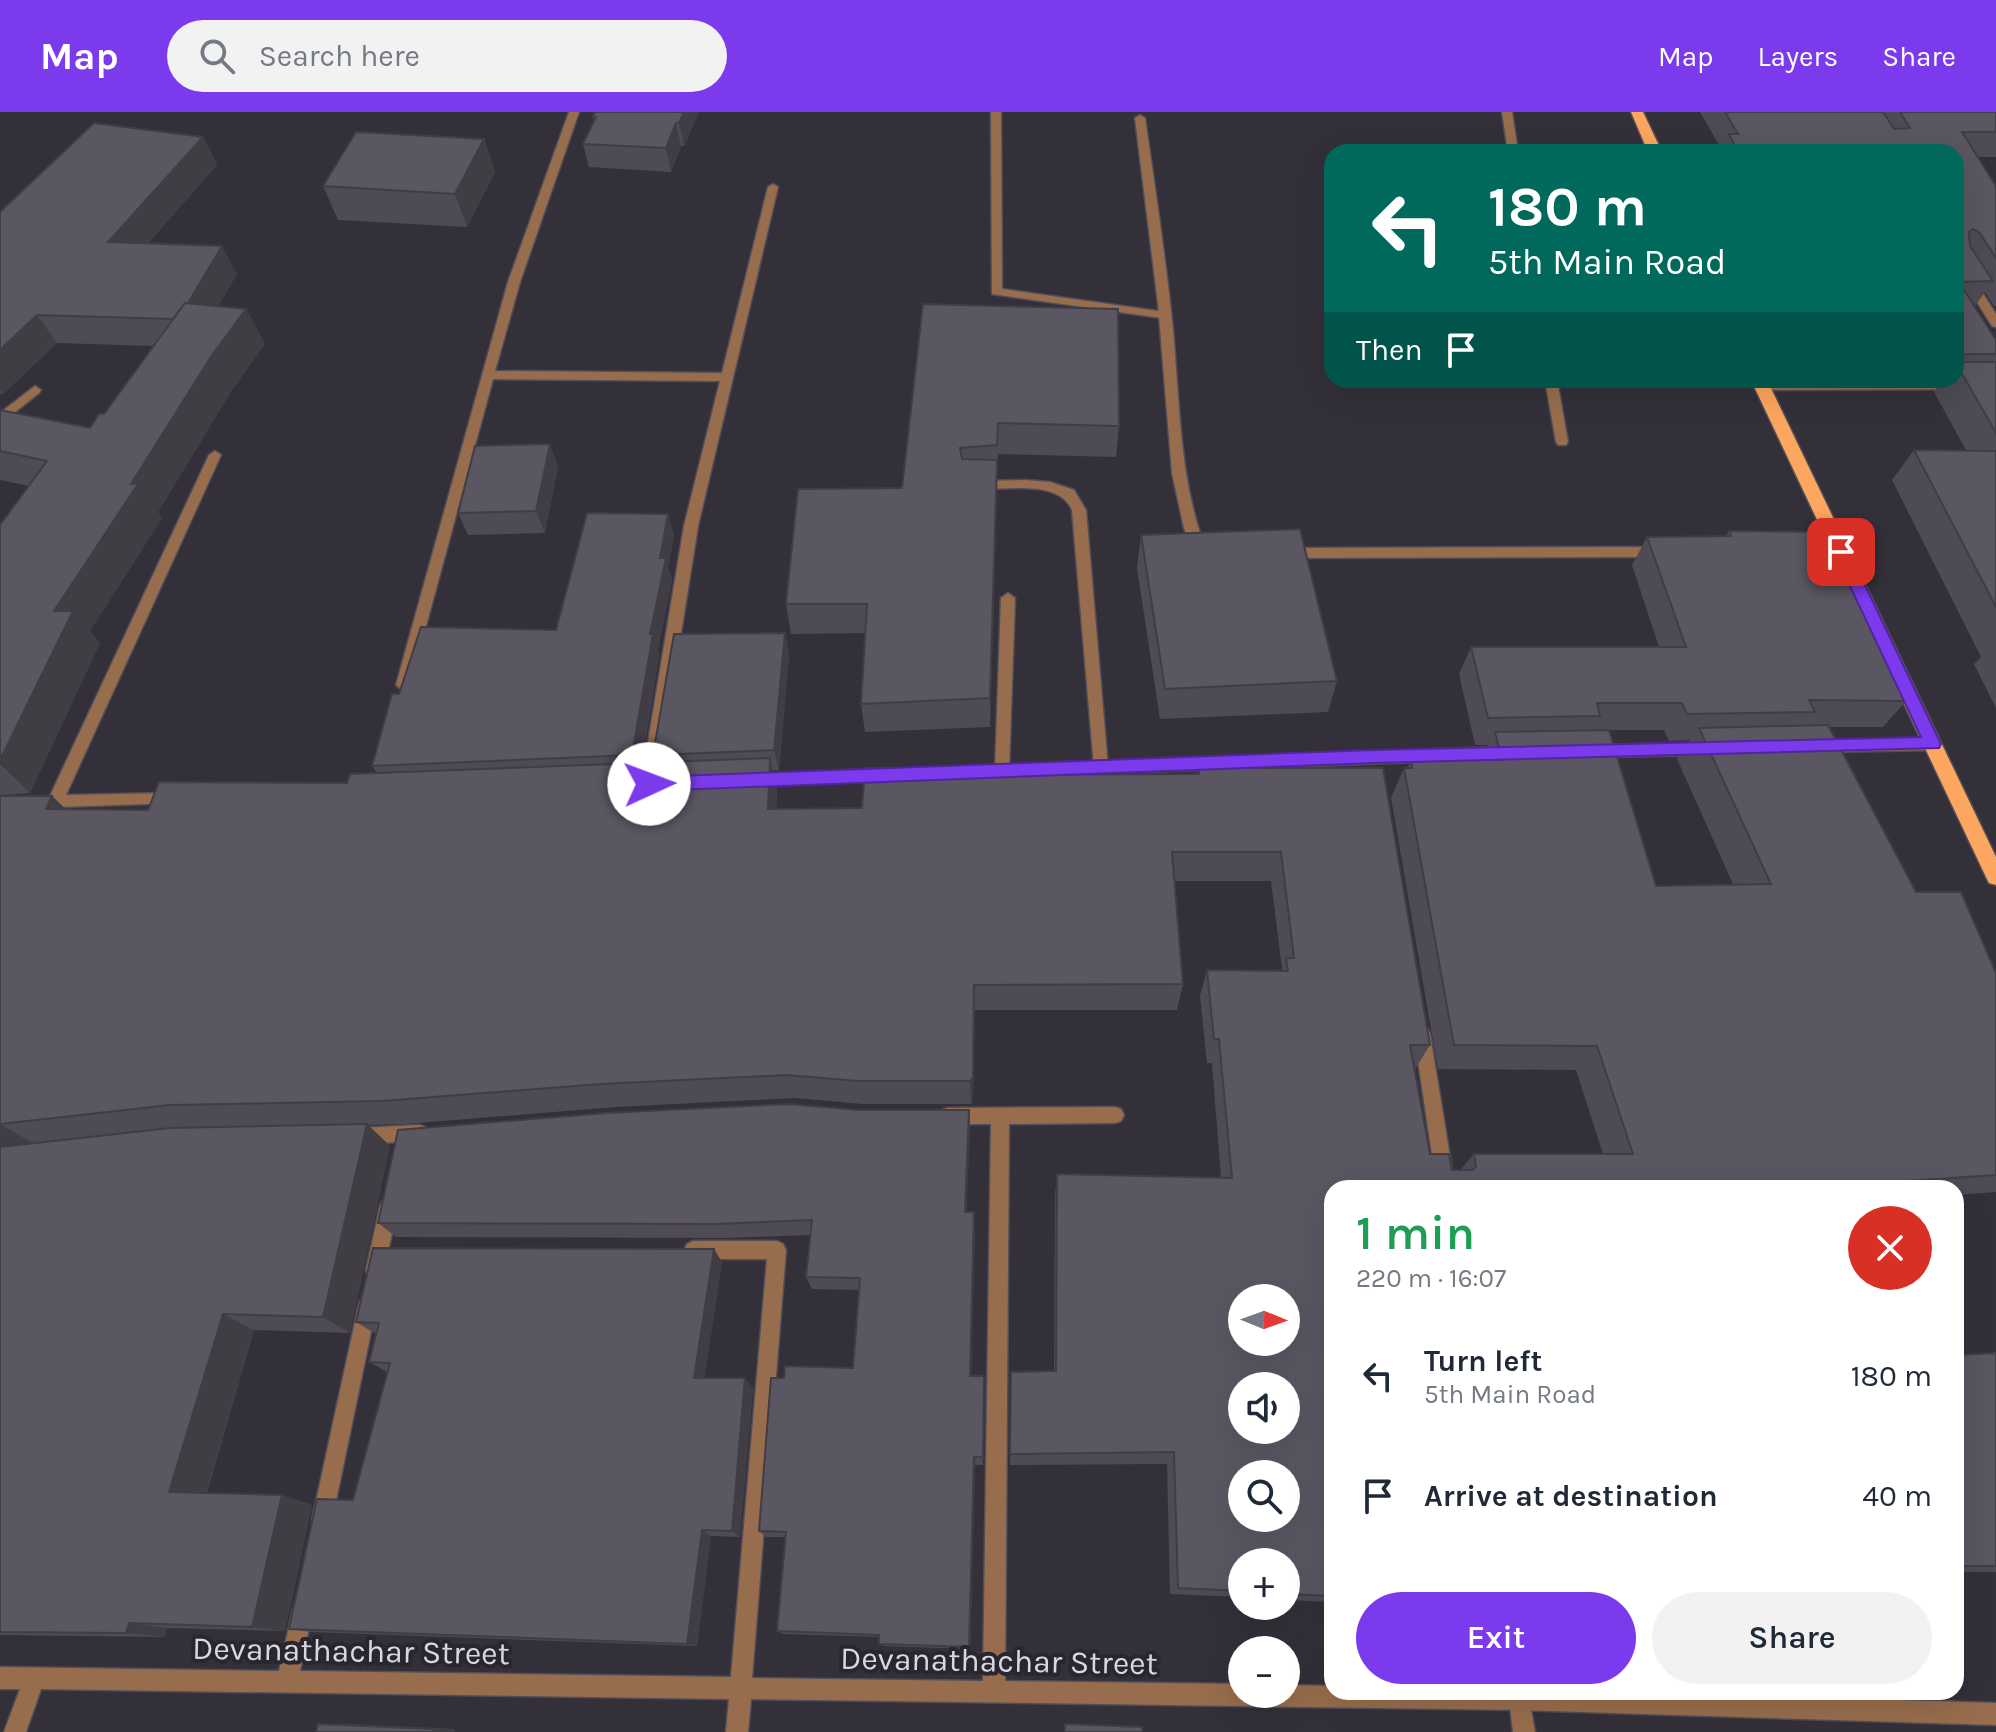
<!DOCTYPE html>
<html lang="en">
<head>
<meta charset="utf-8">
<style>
	body { margin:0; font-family:Karla,sans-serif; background:#f2f2f3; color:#1f2937; height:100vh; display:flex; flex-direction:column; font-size:30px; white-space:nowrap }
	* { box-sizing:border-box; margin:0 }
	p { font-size:26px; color:#747a83 }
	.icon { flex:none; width:44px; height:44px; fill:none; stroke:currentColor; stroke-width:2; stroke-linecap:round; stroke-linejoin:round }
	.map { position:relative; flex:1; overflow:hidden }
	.details { position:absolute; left:1324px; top:1068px; width:640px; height:520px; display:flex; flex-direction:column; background:#fff; border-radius:24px; box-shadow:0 8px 32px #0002 }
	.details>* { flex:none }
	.guide { position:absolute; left:1324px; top:32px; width:640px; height:244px; border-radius:24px; box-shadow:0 8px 32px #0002; background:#00695c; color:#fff; overflow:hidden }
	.needle { width:52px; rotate:91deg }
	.fabs { position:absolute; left:1228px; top:1172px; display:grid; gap:16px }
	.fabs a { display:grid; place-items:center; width:72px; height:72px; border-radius:50%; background:#fff; box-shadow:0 8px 32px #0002; font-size:40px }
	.pin { position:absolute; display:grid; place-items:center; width:68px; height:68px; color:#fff; margin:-34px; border-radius:16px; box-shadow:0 4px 12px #0006 }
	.me { position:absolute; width:88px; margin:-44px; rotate:88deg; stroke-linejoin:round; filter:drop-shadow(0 0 6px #0008) }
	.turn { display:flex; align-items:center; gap:28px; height:168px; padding:0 32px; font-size:36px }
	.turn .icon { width:104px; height:104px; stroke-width:2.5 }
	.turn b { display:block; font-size:56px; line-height:68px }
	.then { display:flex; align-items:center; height:76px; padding:0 32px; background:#0003; gap:16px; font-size:30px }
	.round { display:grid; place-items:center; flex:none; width:84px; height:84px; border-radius:42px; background:#f2f2f3 }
	.summary { display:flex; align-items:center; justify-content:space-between; height:136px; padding:0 32px }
	h1 { font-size:48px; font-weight:600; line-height:60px; color:#1e9e55 }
	.action { display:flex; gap:16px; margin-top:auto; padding:16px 32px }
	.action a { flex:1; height:92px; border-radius:48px; background:#7c3aed; color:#fff; font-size:32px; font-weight:600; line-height:92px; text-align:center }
	.action a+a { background:#f2f2f3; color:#1f2937 }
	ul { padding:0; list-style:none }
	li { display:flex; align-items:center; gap:24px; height:120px; padding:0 32px }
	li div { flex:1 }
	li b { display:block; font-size:30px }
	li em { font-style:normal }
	header { display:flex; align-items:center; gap:48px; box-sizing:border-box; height:112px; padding:0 40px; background:#7c3aed; color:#fff }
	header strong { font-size:38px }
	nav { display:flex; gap:44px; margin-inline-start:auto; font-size:28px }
	.search { width:560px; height:72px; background:#f2f2f3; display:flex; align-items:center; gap:20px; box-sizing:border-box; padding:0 28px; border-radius:44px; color:#747a83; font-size:30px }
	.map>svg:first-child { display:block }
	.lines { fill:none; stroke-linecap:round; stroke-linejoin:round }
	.service-casing { stroke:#514e58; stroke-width:3 }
	.minor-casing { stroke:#514e58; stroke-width:3 }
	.primary-casing { stroke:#514e58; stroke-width:3 }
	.service { fill:#986d4d; fill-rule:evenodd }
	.minor { fill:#986d4d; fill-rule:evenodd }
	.primary { fill:#fda65f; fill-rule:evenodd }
	.wall { fill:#4e4b54; fill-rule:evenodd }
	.shaded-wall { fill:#403d45 }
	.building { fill:#5b5762; stroke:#403d45; stroke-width:2; fill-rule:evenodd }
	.route { fill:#7c3aed; stroke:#51269a; stroke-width:2 }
	.labels { text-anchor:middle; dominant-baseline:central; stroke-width:8; stroke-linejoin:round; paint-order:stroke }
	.near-street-label { font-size:32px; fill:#dad8de; stroke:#29262f }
</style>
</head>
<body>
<header>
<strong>Map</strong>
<div class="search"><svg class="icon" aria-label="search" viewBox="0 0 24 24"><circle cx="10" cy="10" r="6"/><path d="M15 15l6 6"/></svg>Search here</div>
<nav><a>Map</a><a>Layers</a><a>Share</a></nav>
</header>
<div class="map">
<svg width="1996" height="1620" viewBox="0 0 1996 1620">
	<rect width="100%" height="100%" fill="#33303a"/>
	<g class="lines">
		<g class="service-casing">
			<g id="service">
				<path d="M 1502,0 L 1512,0 L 1518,40 L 1508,40 Z"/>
				<path d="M 1140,3 L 1145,6 C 1155,77 1166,147 1173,218 C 1180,294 1179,369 1207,441 L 1200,446 L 1193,441 L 1184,416 L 1172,361 L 1158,192 L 1135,6 Z"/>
				<path d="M 1545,268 L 1557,268 L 1568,330 L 1566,333 L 1558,333 L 1556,330 Z"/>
				<path d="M 35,274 L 41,278 L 39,281 L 0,312 L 0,301 Z"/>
				<path d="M 1025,368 L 1050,370 L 1074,378 L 1086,398 L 1108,655 L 1101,661 L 1094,655 L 1072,398 C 1059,367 1006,378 978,377 L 972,373 L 978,369 Z"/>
				<path d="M 1660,435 L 1667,440 L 1660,445 L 1287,446 L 1280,441 L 1287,436 Z"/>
				<path d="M 1008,481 L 1015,486 L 1009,659 L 1002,665 L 995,659 L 1001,486 Z"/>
				<path d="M 1512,1580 L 1528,1580 L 1535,1620 L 1513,1620 L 1509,1587 Z"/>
			</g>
		</g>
		<g class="minor-casing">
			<g id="minor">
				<path d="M 569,0 L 579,0 L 520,170 L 495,259 L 722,261 L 768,75 L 773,72 L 778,75 L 698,414 L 657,672 L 649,678 L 641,672 L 684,414 L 720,269 L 493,267 L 410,573 L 403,578 L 396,573 L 508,170 Z"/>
				<path d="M 991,0 L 1001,0 L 1002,177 L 1165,200 L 1171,204 L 1169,207 L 992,182 Z"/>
				<path d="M 1956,145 L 1960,146 L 1996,202 L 1996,215 L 1992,214 L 1956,157 Z"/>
				<path d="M 1996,269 L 1996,277 L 1762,278 L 1756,274 L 1762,270 Z"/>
				<path d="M 215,339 L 221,343 L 66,683 L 172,681 L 180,687 L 177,691 L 0,697 L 0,685 L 50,684 L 209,343 Z"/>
				<path d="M 1933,626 L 1940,632 L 1933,638 L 1818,640 L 1811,634 L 1818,628 Z"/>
				<path d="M 1703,631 L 1710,637 L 1703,643 L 1594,645 L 1587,639 L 1594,633 Z"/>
				<path d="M 1503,635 L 1510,641 L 1503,647 L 967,666 L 960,660 L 967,654 Z"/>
				<path d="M 883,657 L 890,663 L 883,669 L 755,674 L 748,668 L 755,662 Z"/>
				<path d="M 1422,914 L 1428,917 L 1430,922 L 1455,1076 L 1437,1076 L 1414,922 L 1416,917 Z"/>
				<path d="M 1115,995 L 1121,997 L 1124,1003 L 1121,1009 L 1115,1011 L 1009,1012 L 1005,1569 L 1242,1572 L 1242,1582 L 1286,1582 L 1286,1573 L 1332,1574 L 1332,1580 L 1641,1580 L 1996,1591 L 1996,1613 L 1520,1598 L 751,1587 L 748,1620 L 726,1620 L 729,1587 L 41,1577 L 26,1620 L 4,1620 L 20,1577 L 0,1577 L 0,1555 L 279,1559 L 293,1497 L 296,1490 L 303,1487 L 310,1490 L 313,1497 L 300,1559 L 731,1565 L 767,1147 L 693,1147 L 687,1144 L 684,1138 L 687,1132 L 693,1129 L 777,1129 L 783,1132 L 786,1138 L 752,1566 L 983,1569 L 991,1012 L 948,1012 L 942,1010 L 939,1004 L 942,998 L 948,996 Z"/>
				<path d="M 419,1013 L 425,1015 L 428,1021 L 425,1027 L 419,1029 L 358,1032 L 352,1030 L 349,1024 L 352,1018 L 358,1016 Z"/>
				<path d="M 389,1085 L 395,1088 L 398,1094 L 384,1158 L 382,1164 L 375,1167 L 368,1164 L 366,1158 L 380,1094 L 383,1088 Z"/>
				<path d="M 367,1187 L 374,1189 L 376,1196 L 332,1408 L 329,1415 L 322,1418 L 315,1415 L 312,1408 L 358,1196 L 360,1189 Z"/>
			</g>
		</g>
		<g class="primary-casing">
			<g id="primary">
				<path d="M 1631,0 L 1643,0 L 1662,40 L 1648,40 Z"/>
				<path d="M 1751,268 L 1767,268 L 1996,745 L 1996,773 L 1989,771 L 1986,765 Z"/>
			</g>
		</g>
		<use href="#service" class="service"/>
		<use href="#minor" class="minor"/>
		<use href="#primary" class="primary"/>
	</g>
	<g class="wall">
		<path d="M 699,0 L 684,34 L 681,34 L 671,60 L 589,55 L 583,32 L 594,9 L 593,5 Z"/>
		<path d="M 1700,0 L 1996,0 L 1996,45 L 1978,45 L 1996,74 L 1996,194 L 1994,194 L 1985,180 L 1975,194 L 1996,242 L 1996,596 L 1974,552 L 1981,545 L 1892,368 L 1914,338 L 1966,338 L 1934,280 L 1942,268 L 1956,268 L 1956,40 L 1721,40 L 1722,38 Z"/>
		<path d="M 203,25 L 217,53 L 148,131 L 237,162 L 218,194 L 246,197 L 265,232 L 232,278 L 158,400 L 162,406 L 90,519 L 100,531 L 30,681 L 4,683 L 5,684 L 66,697 L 148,698 L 347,671 L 377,661 L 372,654 L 399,582 L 556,518 L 668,402 L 674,424 L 668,456 L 672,468 L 658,537 L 659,543 L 642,651 L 656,650 L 653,643 L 785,521 L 789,543 L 779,658 L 773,658 L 777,676 L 776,697 L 862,696 L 989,663 L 1197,662 L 1199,656 L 1383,656 L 1430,933 L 1415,957 L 1430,1042 L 1452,1058 L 1460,1058 L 1474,1042 L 1603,1042 L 1576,958 L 1438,957 L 1391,686 L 1404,656 L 1407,656 L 1411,648 L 1481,648 L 1489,633 L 1475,633 L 1459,562 L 1471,535 L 1659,535 L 1632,453 L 1647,425 L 1726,424 L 1729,419 L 1845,469 L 1906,589 L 1883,615 L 1829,615 L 1916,780 L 1996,861 L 1996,1080 L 1956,1083 L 1956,1076 L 1332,1076 L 1332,1490 L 1286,1488 L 1286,1450 L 1242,1450 L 1242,1485 L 1170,1482 L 1167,1352 L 1010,1353 L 1011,1260 L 1054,1259 L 1055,1083 L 1057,1062 L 1221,1066 L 1212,951 L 1207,951 L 1200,884 L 1207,858 L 1281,858 L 1282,856 L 1271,769 L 1175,769 L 1183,872 L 1177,898 L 975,898 L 973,989 L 971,992 L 863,992 L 795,986 L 616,995 L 405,1012 L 368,1013 L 390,1034 L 350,1221 L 254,1218 L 207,1381 L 282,1383 L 312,1393 L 285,1519 L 167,1516 L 164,1525 L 0,1523 L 0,413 L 29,374 L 0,368 L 0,298 L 90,316 L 104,302 L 153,234 L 57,231 L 3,282 L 0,282 L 0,100 ZM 1592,618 L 1664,618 L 1669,629 L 1690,628 L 1677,647 L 1733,772 L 1656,774 Z"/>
		<path d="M 484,27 L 495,60 L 467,115 L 338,108 L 323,74 Z"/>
		<path d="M 923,192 L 1119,314 L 1116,345 L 998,342 L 990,615 L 865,620 L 861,592 L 865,521 L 791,522 L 786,492 L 902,376 Z"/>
		<path d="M 558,354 L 545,421 L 468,423 L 458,401 Z"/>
		<path d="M 1141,423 L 1337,569 L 1328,600 L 1160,607 L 1137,456 Z"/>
		<path d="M 859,998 L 969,998 L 970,1014 L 966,1100 L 975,1114 L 971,1264 L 984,1264 L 983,1353 L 975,1353 L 970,1537 L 883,1534 L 879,1532 L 879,1525 L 784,1522 L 777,1519 L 786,1425 L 766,1425 L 759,1419 L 784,1266 L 853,1256 L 859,1178 L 812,1177 L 806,1165 L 810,1123 L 725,1126 L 396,1125 L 378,1111 Z"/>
		<path d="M 722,1150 L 704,1266 L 753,1276 L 740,1425 L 711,1424 L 697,1534 L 311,1520 L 289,1517 L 353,1388 L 387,1260 L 369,1250 L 376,1222 L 356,1210 Z"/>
		<path d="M 1996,1241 L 1996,1460 L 1956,1460 L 1956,1243 Z"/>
		<path d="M 318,1612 L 343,1612 L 455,1617 L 454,1620 L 316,1620 Z"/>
	</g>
	<g class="shaded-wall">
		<path d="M 684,0 L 699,0 L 684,34 L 679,11 Z"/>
		<path d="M 676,11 L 681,34 L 671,60 L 666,36 Z"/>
		<path d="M 203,25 L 217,53 L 125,158 L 108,130 Z"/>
		<path d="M 484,27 L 495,60 L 467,115 L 455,82 Z"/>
		<path d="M 222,134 L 237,162 L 194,236 L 178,207 Z"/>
		<path d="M 246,197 L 265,232 L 232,278 L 158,400 L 162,406 L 90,519 L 100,531 L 30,681 L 0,652 L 0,648 L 54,499 L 131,372 L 212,243 Z"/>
		<path d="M 37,203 L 57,231 L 3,282 L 0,279 L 0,238 Z"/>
		<path d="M 550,332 L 558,354 L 545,421 L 536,399 Z"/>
		<path d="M 997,348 L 997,379 L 990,615 L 990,586 Z"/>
		<path d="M 668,402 L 674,424 L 668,456 L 672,468 L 658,537 L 659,543 L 639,663 L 632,643 L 660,446 Z"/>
		<path d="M 785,521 L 789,543 L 779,658 L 774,638 Z"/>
		<path d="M 770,646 L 777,676 L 775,726 L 768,697 Z"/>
		<path d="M 52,684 L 83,714 L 46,697 Z"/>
		<path d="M 974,873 L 973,989 L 971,992 L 970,969 Z"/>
		<path d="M 969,998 L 970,1014 L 966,1114 L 965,1100 Z"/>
		<path d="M 0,1012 L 37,1034 L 0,1048 Z"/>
		<path d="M 367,1012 L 390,1034 L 350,1221 L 323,1205 Z"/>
		<path d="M 974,1100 L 975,1114 L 970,1274 L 970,1264 Z"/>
		<path d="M 714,1137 L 722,1150 L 703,1276 L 694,1266 Z"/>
		<path d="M 223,1202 L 254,1218 L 204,1389 L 169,1380 Z"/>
		<path d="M 745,1266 L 753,1276 L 740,1425 L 732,1419 Z"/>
		<path d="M 974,1345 L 975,1353 L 970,1537 L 969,1535 Z"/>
		<path d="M 282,1383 L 312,1393 L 285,1519 L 252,1515 Z"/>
		<path d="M 702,1418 L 711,1424 L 697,1534 L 687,1532 Z"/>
		<path d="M 129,1511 L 167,1516 L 164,1525 L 126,1521 Z"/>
		<path d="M 434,1617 L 455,1617 L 454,1620 L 433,1620 Z"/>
	</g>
	<g class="building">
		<path d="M 595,0 L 684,0 L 679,11 L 676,11 L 666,36 L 583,32 L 596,5 L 593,5 Z"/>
		<path d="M 1725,0 L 1883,0 L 1894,17 L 1910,16 L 1900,0 L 1996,0 L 1996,20 L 1962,20 L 1996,74 L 1996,146 L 1979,120 L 1973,117 L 1969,120 L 1970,134 L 1993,169 L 1959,170 L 1996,228 L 1996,242 L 1956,242 L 1956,40 L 1738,40 L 1729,22 L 1738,22 Z"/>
		<path d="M 94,11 L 203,25 L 108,130 L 222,134 L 188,191 L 185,191 L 173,207 L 37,203 L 0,238 L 0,100 Z"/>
		<path d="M 356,20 L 484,27 L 455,82 L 323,74 Z"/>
		<path d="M 185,191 L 246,197 L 212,243 L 131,372 L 138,372 L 54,499 L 73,499 L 0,648 L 0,413 L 47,349 L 0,339 L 0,298 L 90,316 L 99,302 L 104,302 Z"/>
		<path d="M 923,192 L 1118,197 L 1119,314 L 998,311 L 997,333 L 960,336 L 962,347 L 997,348 L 990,586 L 861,592 L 867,492 L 786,492 L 798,377 L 902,376 Z"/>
		<path d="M 1956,250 L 1996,250 L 1996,321 L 1956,251 Z"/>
		<path d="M 550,332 L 536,399 L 458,401 L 475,334 Z"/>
		<path d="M 1914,338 L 1996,339 L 1996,495 Z"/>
		<path d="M 587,401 L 668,402 L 660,446 L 666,446 L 650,522 L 653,522 L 632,643 L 372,654 L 392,582 L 399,582 L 421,515 L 556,518 Z"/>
		<path d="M 1300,417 L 1337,569 L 1165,577 L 1141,423 Z"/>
		<path d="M 1729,419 L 1823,420 L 1845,469 L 1852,469 L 1906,589 L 1809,588 L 1815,600 L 1687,602 L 1682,591 L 1597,591 L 1600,604 L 1488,606 L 1471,535 L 1686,535 L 1647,425 L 1731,424 Z"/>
		<path d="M 785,521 L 774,638 L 653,643 L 674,522 Z"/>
		<path d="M 1828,613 L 1916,780 L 1961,780 L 1996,861 L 1996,1063 L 1801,1076 L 1332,1076 L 1332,1484 L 1286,1482 L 1286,1450 L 1242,1450 L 1242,1479 L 1178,1476 L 1174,1340 L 1010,1342 L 1011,1260 L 1056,1259 L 1057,1062 L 1232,1066 L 1219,927 L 1214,927 L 1207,858 L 1288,859 L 1286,846 L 1294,846 L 1281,740 L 1172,740 L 1183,872 L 974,873 L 973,966 L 970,969 L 858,969 L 787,963 L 601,972 L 382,989 L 170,993 L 0,1012 L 0,684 L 52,684 L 46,697 L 148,698 L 159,670 L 347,671 L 350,662 L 770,646 L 768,697 L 862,696 L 865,656 L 989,656 L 989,663 L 1199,662 L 1199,656 L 1383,656 L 1430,933 L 1410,933 L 1430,1042 L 1449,1042 L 1452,1058 L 1473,1058 L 1476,1055 L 1474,1042 L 1633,1042 L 1597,934 L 1454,933 L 1404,656 L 1412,656 L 1411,648 L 1502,648 L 1495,620 L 1609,618 L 1656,774 L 1771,772 L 1699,616 ZM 1242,1186 L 1286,1186 L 1286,1230 L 1242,1230 ZM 1242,1274 L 1286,1274 L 1286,1318 L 1242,1318 ZM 1242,1362 L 1286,1362 L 1286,1406 L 1242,1406 Z"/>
		<path d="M 789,992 L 859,998 L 969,998 L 965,1100 L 974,1100 L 970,1264 L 984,1264 L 983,1345 L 974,1345 L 969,1535 L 879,1532 L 879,1523 L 777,1519 L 786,1420 L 759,1419 L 771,1266 L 784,1266 L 785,1254 L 853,1256 L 860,1166 L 806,1165 L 812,1108 L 717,1112 L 378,1111 L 398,1018 L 606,1001 Z"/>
		<path d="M 367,1012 L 323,1205 L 223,1202 L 169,1380 L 282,1383 L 252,1515 L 129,1511 L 126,1521 L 0,1520 L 0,1035 L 170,1016 Z"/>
		<path d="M 373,1136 L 714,1137 L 694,1266 L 745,1266 L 732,1419 L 702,1418 L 687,1532 L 289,1517 L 317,1387 L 353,1388 L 390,1251 L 369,1250 L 379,1211 L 356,1210 Z"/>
		<path d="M 1996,1241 L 1996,1454 L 1956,1454 L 1956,1243 Z"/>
		<path d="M 318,1612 L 434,1617 L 433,1620 L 316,1620 Z"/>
		<path d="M 1065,1612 L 1142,1615 L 1142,1620 L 1065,1620 Z"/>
	</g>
	<path class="route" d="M 1841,434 L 1849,440 L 1941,632 L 1939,636 L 1374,651 L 649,679 L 640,672 L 649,665 L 1374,638 L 1921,625 L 1834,440 Z"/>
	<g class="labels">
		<g class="near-street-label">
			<text transform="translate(351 1539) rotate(1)">Devanathachar Street</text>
			<text transform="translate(999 1549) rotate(1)">Devanathachar Street</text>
		</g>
	</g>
</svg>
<div class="fabs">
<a><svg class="needle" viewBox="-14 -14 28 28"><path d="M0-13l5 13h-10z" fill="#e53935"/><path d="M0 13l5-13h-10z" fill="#747a83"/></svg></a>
<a><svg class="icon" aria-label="sound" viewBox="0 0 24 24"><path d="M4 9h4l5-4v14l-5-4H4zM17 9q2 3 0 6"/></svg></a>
<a><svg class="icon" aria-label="search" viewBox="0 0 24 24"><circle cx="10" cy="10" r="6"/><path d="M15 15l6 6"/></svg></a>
<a>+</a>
<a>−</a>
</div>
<div class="pin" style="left:1841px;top:440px;background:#d93025"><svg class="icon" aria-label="arrive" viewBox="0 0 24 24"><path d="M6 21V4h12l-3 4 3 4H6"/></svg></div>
<svg class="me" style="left:649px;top:672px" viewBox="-20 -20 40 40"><circle r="19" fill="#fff"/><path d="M0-13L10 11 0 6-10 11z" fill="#7c3aed"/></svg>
<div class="guide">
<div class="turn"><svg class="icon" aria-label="left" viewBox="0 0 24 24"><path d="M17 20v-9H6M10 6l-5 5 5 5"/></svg><div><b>180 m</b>5th Main Road</div></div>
<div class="then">Then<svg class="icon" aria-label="arrive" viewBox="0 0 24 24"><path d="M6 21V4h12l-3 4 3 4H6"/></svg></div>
</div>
<section class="details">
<div class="summary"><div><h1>1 min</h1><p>220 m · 16:07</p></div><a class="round" style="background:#d93025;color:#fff"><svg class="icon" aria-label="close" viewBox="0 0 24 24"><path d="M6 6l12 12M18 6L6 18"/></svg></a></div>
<ul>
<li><svg class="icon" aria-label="left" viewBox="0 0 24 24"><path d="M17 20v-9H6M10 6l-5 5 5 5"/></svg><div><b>Turn left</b><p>5th Main Road</p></div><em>180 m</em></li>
<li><svg class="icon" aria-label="arrive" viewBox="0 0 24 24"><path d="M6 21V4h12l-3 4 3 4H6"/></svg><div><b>Arrive at destination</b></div><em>40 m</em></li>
</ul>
<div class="action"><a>Exit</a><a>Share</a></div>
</section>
</div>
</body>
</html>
